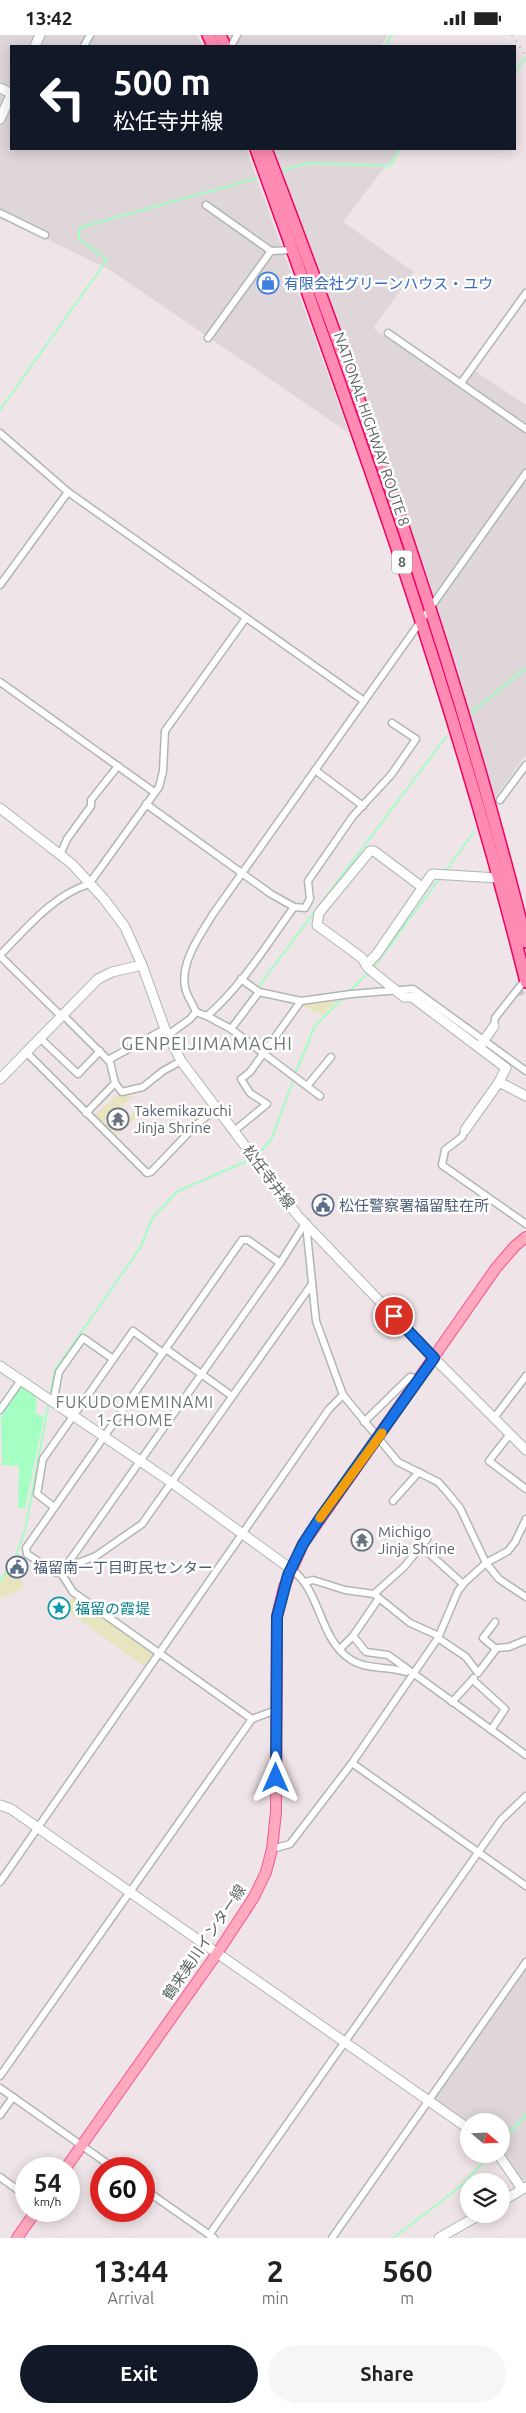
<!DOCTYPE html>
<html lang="en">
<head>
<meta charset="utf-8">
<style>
	body { margin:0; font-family:Ubuntu,"Noto Sans JP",sans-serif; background:#f6f6f6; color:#222; height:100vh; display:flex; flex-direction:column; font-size:19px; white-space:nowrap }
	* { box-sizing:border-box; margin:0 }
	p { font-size:16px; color:#767676 }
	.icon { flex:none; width:28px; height:28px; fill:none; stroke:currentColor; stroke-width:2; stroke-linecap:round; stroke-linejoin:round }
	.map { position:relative; height:2203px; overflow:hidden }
	.details { display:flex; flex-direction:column; background:#fff; flex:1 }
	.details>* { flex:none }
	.banner { position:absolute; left:10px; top:10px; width:506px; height:105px; border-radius:0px; box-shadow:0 2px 12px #0003; background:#111827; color:#fff; overflow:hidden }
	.needle { width:32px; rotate:109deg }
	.fabs { position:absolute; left:460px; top:2078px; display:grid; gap:10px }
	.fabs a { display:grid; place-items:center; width:50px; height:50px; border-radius:50%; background:#fff; box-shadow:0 2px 12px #0003; font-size:25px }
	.speed { position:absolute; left:15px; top:2122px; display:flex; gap:10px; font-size:25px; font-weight:700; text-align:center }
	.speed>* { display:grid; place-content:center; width:65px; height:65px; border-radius:50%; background:#fff; box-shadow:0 2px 12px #0003; line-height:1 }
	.speed small { font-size:12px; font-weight:400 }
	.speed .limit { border:8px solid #d22; background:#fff; color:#111 }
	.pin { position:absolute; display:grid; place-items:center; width:42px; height:42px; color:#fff; margin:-21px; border:2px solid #fff; border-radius:50%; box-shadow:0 1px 5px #0007 }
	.me { position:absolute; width:55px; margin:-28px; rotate:0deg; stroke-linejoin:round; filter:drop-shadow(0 0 4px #0008) }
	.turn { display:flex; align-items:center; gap:18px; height:105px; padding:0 20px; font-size:22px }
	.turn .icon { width:65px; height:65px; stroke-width:2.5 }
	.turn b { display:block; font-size:35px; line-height:42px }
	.eta { display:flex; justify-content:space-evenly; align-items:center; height:85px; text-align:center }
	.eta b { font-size:30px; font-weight:700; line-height:35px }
	.action { display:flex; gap:10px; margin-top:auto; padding:10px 20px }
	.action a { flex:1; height:58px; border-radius:30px; background:#111827; color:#fff; font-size:20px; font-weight:700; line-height:58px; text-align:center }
	.action a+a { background:#f6f6f6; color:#222 }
	.status { display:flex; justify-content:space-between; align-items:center; height:35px; padding:0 25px; background:#fff; direction:ltr }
	.status svg { height:14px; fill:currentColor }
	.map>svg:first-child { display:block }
	.industrial { fill:#ded6d8 }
	.green { fill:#e7e4c0 }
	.water { fill:#a4ffc3 }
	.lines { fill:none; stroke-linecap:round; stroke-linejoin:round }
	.stream { stroke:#a4ffc3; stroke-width:2 }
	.street-tunnel { stroke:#cac4c5; stroke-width:6; stroke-dasharray:6 3; stroke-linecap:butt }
	.street-casing { stroke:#b0b7b3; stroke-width:9 }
	.secondary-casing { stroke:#aeb7b3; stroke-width:11 }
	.primary-casing { stroke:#f55792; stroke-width:12 }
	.highway-casing { stroke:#f30062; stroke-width:14 }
	.street { stroke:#fff; stroke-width:6 }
	.secondary { stroke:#fff; stroke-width:9 }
	.primary { stroke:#ffa9bf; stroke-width:10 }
	.highway { stroke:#ff8bb3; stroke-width:11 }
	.rail { stroke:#afb1b0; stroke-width:2; stroke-dasharray:1 6; stroke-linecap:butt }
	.route-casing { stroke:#114b97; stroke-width:12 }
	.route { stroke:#1a73e8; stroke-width:9 }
	.slow { stroke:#f59e0b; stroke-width:9 }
	.labels { text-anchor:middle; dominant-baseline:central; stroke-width:5; stroke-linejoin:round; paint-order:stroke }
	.shield { fill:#fff; stroke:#8d9390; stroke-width:1 }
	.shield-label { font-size:14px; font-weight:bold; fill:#5c6560 }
	.shop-label { font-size:15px; fill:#366cbe; stroke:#fff; text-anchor:start }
	.street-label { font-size:15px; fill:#5c6560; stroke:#fff }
	.worship-label { font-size:15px; fill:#5b616d; stroke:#fff; text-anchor:start }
	.service-label { font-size:15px; fill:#4e5e75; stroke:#fff; text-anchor:start }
	.culture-label { font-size:15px; fill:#0d838f; stroke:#fff; text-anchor:start }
	.neighbourhood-label { font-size:16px; letter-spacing:1px; fill:#6d7771; stroke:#fff }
	.quarter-label { font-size:18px; letter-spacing:1px; fill:#6d7771; stroke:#fff }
</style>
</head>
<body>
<div class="status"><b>13:42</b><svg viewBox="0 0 49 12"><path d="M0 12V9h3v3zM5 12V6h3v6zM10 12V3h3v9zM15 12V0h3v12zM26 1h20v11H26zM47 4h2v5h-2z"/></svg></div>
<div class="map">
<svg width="526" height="2203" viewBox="0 0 526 2203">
	<rect width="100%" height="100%" fill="#efe4e7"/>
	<g class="industrial">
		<path d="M 0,0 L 197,0 L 202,11 L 11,11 L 11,114 L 246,114 L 349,398 L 110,235 L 0,181 Z"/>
		<path d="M 227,0 L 388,0 L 380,11 L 232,11 Z"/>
		<path d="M 272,114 L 397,114 L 390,128 L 387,129 L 343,187 L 414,237 L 373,293 L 463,354 L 475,336 L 526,370 L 526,720 L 494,764 L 429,545 L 322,246 Z"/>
		<path d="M 526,1934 L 526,2146 L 520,2143 L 501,2117 L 501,2086 L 469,2086 L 469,2089 L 434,2064 Z"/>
	</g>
	<g class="green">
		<path d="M 337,966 L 323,980 L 302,971 L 303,969 Z"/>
		<path d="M 117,1060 L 134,1061 L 104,1086 L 115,1096 L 142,1069 L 146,1073 L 115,1102 L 94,1081 Z"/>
		<path d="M 7,1538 L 23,1546 L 23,1554 L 0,1564 L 0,1548 Z"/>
		<path d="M 74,1560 L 155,1618 L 145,1632 L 64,1574 Z"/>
	</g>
	<path class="water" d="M 23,1353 L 35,1361 L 37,1369 L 35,1379 L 44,1381 L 25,1473 L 18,1473 L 19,1431 L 2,1430 L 1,1382 L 19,1354 Z"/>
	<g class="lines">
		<g class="stream">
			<path d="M 385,11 L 392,0"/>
			<path d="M 515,37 L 526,23"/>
			<path d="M 281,136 L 308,128 L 390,131 L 399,114"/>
			<path d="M 0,375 L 107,225 L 79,204 L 79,195 L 82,192 L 258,143"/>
			<path d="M 471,678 L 526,633"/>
			<path d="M 498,762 L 512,744"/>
			<path d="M 445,837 L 474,797"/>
			<path d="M 373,933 L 441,842"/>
			<path d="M 258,952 L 446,702"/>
			<path d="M 349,957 L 368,938"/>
			<path d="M 230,990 L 253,958"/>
			<path d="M 295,1039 L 315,991 L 343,963"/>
			<path d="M 258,1120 L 272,1103 L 294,1043"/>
			<path d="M 50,1362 L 55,1335 L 140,1213 L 153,1182 L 178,1156 L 249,1125"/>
			<path d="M 0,1546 L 14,1526 L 25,1495 L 49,1367"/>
			<path d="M 501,2107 L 526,2080"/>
			<path d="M 393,2203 L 461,2151 L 491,2119"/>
		</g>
		<path class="street-tunnel" d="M 518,959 L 526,954"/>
		<g class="street-casing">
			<g id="street">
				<path d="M 84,11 L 90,0"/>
				<path d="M 231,11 L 237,0"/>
				<path d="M 206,170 L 271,216 L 292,215"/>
				<path d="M 0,178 L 45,200"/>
				<path d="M 388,298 L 526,394"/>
				<path d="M 208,303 L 271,216"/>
				<path d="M 461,348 L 526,258"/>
				<path d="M 0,398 L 68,457 L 364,666"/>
				<path d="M 0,550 L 68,457"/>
				<path d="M 0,647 L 154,757"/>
				<path d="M 315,735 L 363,771"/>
				<path d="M 500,765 L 526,730"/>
				<path d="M 146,769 L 271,859 L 294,872 L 305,873 L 310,864 L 308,846 L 353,781 L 391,740 L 416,704 L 392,688"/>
				<path d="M 60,820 L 67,804 L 91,771 L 91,765 L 118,731"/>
				<path d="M 0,920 C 27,893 52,861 89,849 L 159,752 L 163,736 L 165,696 L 246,583"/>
				<path d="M 0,921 L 62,982"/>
				<path d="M 241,944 L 259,957 L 301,966 L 351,959 L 413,954 L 526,1036"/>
				<path d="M 196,977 L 207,981 C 242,951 267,909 294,872"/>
				<path d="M 64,981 L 110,1027 L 115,1048 L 122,1057 L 143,1052 L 163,1036 L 181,1026"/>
				<path d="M 207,981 L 231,994 L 320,1061"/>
				<path d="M 494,991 L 495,983 L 525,945"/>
				<path d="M 231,994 L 259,957"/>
				<path d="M 168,1000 L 190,984 L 196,977 C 193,969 186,960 185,952 C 180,927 201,899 213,879 L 526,438"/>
				<path d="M 41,1004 L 78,1039 L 100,1016"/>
				<path d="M 27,1018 L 147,1138 L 151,1137 L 197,1089 L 217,1073"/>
				<path d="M 108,1025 L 165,994"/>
				<path d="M 307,1051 L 331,1022"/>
				<path d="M 86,1078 L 115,1048"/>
				<path d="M 465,1095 L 462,1102 L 445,1115 L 442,1130 L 526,1189"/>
				<path d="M 234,1096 L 267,1069 L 250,1058 L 241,1044 L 250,1037 L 301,966"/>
				<path d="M 306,1189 L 316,1286 L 343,1360 L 398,1427 L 438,1447 L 447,1457 L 460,1473 L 486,1528 L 499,1544 L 526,1562"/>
				<path d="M 166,1314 L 232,1361"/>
				<path d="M 53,1368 L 59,1337 L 83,1303 L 113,1324"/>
				<path d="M 0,1375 L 21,1345"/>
				<path d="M 494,1383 L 526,1341"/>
				<path d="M 364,1387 L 410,1342 L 419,1344"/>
				<path d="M 510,1399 L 489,1426 L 526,1454"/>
				<path d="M 393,1466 L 419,1437"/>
				<path d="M 54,1472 L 37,1459 L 43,1424 L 133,1296 L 163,1318"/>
				<path d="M 421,1511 L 463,1549"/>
				<path d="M 68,1528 L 73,1530 L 96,1521 L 142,1489 L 312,1249"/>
				<path d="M 291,1534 C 321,1555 319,1604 350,1624 C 366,1635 388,1631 406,1637"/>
				<path d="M 61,1538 L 54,1537 L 27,1519 L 26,1513 L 242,1205 L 248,1205 L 280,1228"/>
				<path d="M 61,1538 L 280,1228 L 306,1187"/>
				<path d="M 61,1538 L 73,1557 L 252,1684"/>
				<path d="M 305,1547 L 313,1545 L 345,1555 L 374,1559 L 410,1588 L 439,1601"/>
				<path d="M 374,1559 L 404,1532 L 427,1504"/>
				<path d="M 495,1587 L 483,1603 L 496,1614"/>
				<path d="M 353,1601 L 366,1617 L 388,1620 L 526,1720"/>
				<path d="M 438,1603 L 466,1622 L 478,1638 L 497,1613 L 509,1612 L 526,1605"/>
				<path d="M 340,1614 L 353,1601 L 379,1563"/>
				<path d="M 473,1645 L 505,1674 L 491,1695"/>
				<path d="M 452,1667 L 474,1643"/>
				<path d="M 352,1728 L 526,1851"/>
				<path d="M 272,1814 L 290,1809 L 352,1728 L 438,1603 L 458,1556 L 465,1547 L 486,1528 L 508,1516 L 515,1507 L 526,1484"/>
				<path d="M 0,1847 L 329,1374 L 343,1360"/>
				<path d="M 0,2041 L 252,1684 L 276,1675"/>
				<path d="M 0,2053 L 115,2134"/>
				<path d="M 0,2080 L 13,2062"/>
				<path d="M 0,2142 L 26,2161"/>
				<path d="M 144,2154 L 214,2203"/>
				<path d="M 209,2200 L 501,1785 L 526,1761"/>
				<path d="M 332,2203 L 526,1927"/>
			</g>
		</g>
		<g class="secondary-casing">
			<g id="secondary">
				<path d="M 35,11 L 40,0"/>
				<path d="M 0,53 L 11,58"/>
				<path d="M 0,84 L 11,60"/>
				<path d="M 0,773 L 72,829 L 104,864 L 125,892 L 142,930 L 165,994 L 181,1026 L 298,1181 L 434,1323 L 526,1415"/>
				<path d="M 422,852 L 374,816 L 370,816 L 319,878 L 317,890 L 362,923 L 368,933 L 404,962 L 412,962 L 506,1033 L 499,1047 L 465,1095"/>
				<path d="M 366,930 L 376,920 L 432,839 L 498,843"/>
				<path d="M 480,1011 L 494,991"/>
				<path d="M 0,1044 L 98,944 L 112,937 L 142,930"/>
				<path d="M 499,1047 L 526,1061"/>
				<path d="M 0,1331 L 171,1447 L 291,1534"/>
				<path d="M 0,1770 L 11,1774 L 469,2094"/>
				<path d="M 498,2119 L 522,2154"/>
				<path d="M 501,2167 L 526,2152"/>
				<path d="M 439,2203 L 481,2179"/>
			</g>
		</g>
		<g class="primary-casing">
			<g id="primary">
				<path d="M 65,2134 L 218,1917 L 254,1862 L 266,1837 L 272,1814 L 276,1777 L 277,1581 L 284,1552 L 303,1509 L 496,1233 L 515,1211 L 526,1202"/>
				<path d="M 17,2203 L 36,2176"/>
			</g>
		</g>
		<g class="highway-casing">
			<g id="highway">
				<path d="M 208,0 L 213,11"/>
				<path d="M 220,0 L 225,11"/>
				<path d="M 256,114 C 355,388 455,663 526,947"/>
				<path d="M 266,114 C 365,373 459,637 526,907"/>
			</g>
		</g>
		<use href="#street" class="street"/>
		<use href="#secondary" class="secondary"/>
		<use href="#primary" class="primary"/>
		<use href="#highway" class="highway"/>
		<path class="rail" d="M 512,0 L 526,21"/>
	</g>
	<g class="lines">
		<g class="route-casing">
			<path id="route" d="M 276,1743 L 277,1582 L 288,1540 L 303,1509 L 318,1486 L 434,1323 L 394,1281"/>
		</g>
		<use href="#route" class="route"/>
		<path class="slow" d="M 320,1483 L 382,1398"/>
	</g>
	<defs>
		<g id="shop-ring" transform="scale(1.125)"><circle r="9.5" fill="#fff" stroke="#3f7fe0" stroke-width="1.5"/><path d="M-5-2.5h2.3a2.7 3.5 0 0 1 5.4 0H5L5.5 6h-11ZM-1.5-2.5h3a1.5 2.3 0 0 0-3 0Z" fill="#3f7fe0"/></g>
		<g id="temple-ring" transform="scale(1.125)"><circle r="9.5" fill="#fff" stroke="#6b7280" stroke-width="1.5"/><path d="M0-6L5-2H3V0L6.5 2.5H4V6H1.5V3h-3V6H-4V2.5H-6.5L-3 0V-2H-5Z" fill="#6b7280"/></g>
		<g id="civic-ring" transform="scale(1.125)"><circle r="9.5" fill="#fff" stroke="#5c6f8a" stroke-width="1.5"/><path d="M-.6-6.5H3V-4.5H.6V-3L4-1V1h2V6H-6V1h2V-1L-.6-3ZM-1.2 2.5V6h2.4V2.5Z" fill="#5c6f8a"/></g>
		<g id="sight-ring" transform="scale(1.125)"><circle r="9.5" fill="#fff" stroke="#0f9aa8" stroke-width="1.5"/><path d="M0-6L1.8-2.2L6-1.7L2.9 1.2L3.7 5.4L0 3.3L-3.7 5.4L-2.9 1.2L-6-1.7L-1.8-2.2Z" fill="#0f9aa8"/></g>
	</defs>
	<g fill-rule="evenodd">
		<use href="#shop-ring" x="268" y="248"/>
		<use href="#temple-ring" x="118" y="1084"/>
		<use href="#civic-ring" x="323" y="1170"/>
		<use href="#temple-ring" x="362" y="1505"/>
		<use href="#civic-ring" x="17" y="1532"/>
		<use href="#sight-ring" x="59" y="1573"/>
	</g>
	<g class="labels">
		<rect class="shield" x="392" y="515.5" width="20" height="23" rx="4"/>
		<g class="shield-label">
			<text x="402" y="527">8</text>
		</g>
		<g class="shop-label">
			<text x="284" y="248">有限会社グリーンハウス・ユウ</text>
		</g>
		<g class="street-label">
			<text transform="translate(372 394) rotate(71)">NATIONAL HIGHWAY ROUTE 8</text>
			<text transform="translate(269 1142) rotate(53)">松任寺井線</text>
			<text transform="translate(204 1907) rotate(-56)">鶴来美川インター線</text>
		</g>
		<g class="worship-label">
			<text x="134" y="1075">Takemikazuchi<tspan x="134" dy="17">Jinja Shrine</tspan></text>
			<text x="378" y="1496">Michigo<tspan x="378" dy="17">Jinja Shrine</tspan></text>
		</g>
		<g class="service-label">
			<text x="339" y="1170">松任警察署福留駐在所</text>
			<text x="33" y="1532">福留南一丁目町民センター</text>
		</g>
		<g class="culture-label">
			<text x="75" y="1573">福留の霞堤</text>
		</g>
		<g class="neighbourhood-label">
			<text x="135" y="1367">FUKUDOMEMINAMI<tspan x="135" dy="18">1-CHOME</tspan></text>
		</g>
		<g class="quarter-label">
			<text x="207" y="1008">GENPEIJIMAMACHI</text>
		</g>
	</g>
</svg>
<div class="fabs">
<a><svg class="needle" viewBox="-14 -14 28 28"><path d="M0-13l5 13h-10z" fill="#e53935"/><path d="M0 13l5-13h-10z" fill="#767676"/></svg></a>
<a><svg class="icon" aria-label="layers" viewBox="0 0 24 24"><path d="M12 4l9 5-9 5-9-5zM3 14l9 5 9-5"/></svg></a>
</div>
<div class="speed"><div>54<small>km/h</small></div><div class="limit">60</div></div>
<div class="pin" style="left:394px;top:1281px;background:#d93025"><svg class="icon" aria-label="arrive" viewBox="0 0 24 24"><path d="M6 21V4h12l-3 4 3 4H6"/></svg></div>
<svg class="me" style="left:276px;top:1743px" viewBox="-20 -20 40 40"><path d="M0-17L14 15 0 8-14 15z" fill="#1a73e8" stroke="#fff" stroke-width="4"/></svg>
<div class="banner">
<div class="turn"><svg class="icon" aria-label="left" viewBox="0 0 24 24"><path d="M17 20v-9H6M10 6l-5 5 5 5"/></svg><div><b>500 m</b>松任寺井線</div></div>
</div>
</div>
<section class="details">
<div class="eta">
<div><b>13:44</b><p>Arrival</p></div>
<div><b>2</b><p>min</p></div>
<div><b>560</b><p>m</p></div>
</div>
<div class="action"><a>Exit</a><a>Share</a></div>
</section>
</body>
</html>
